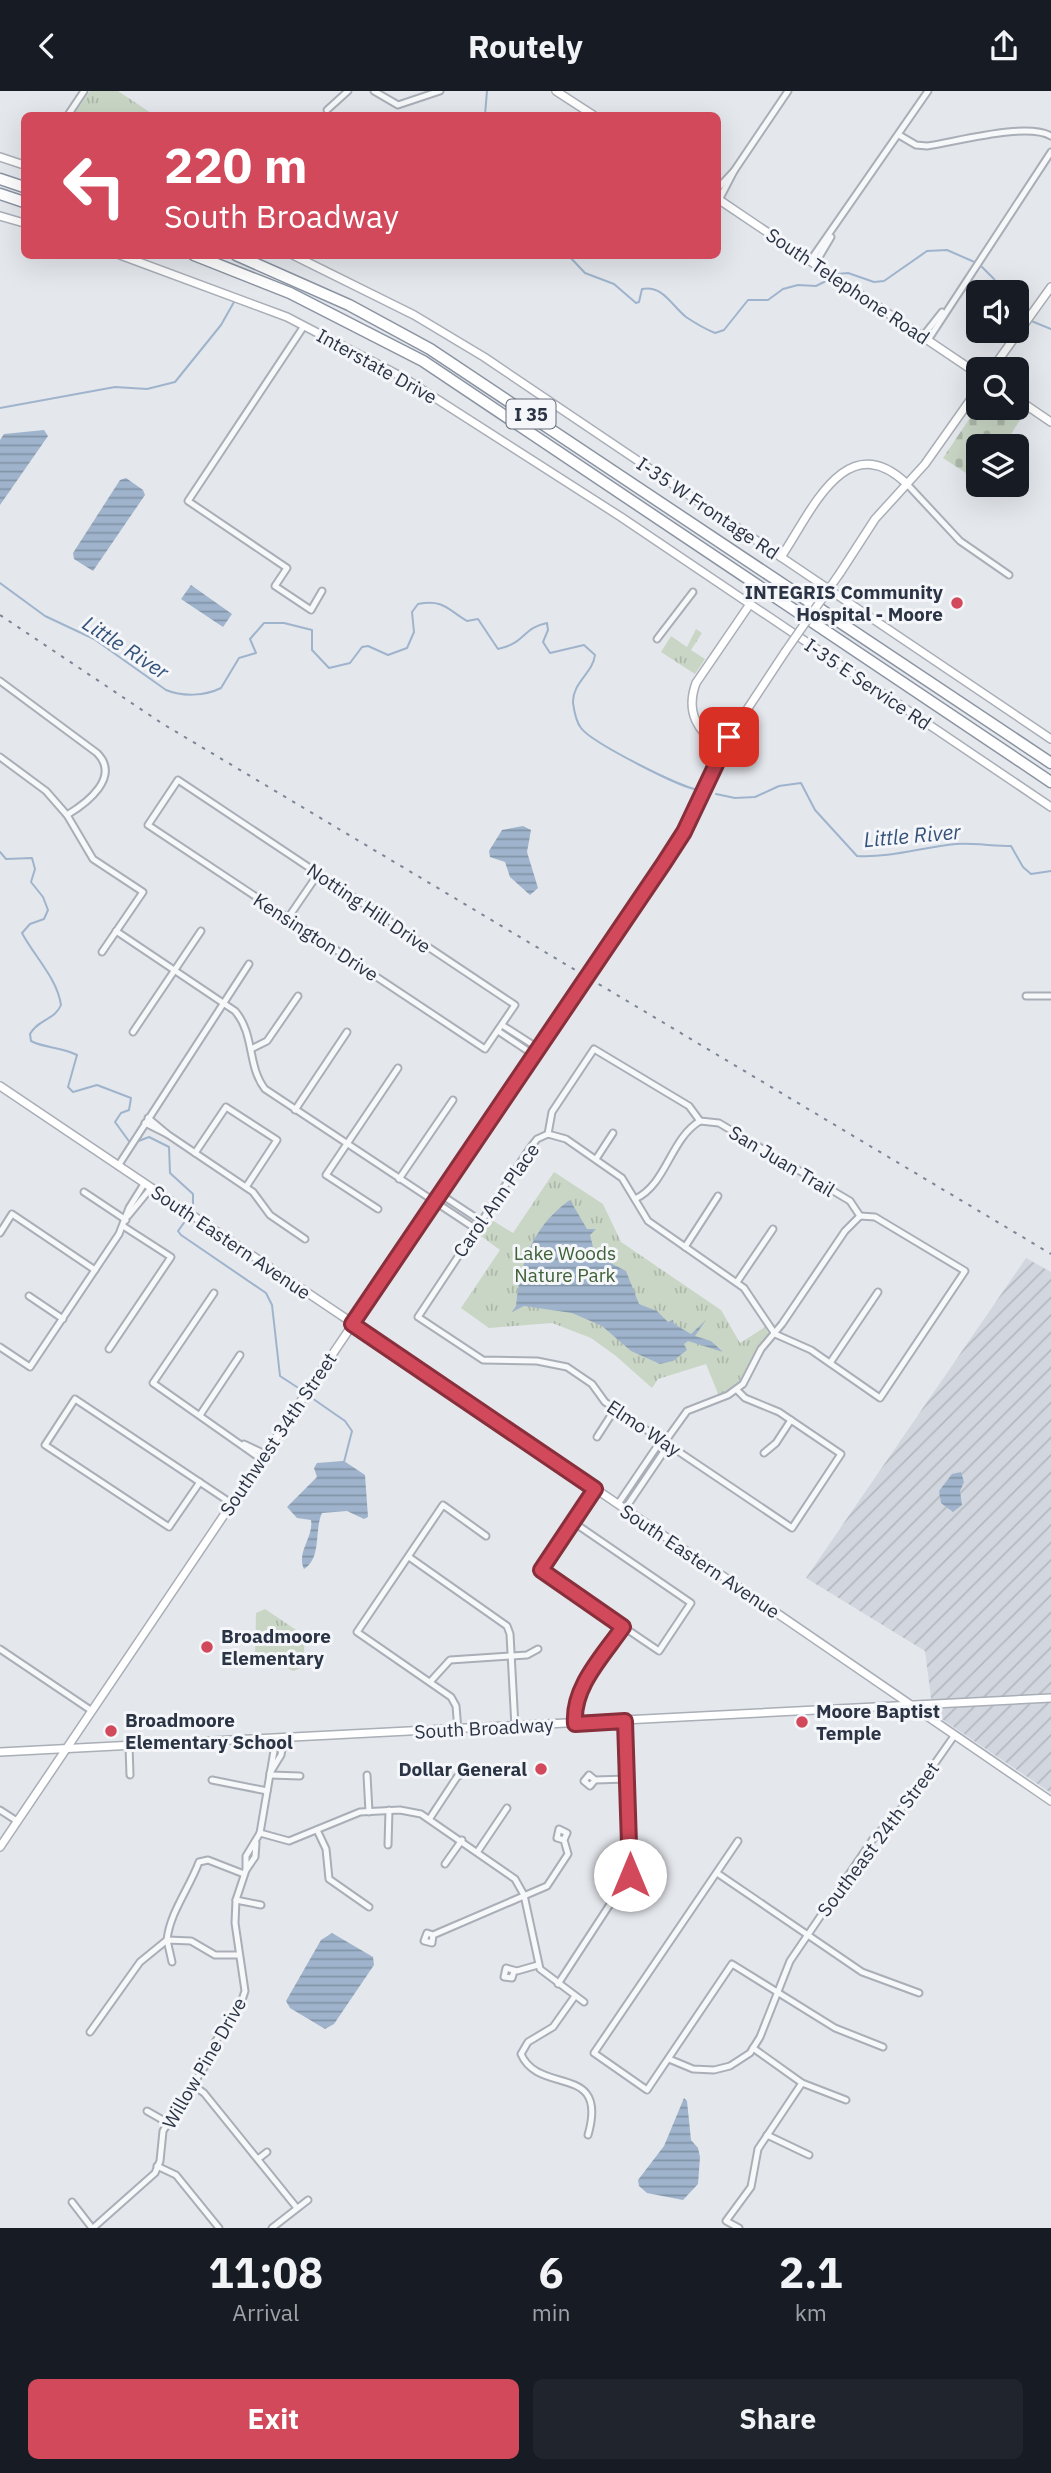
<!DOCTYPE html>
<html lang="en">
<head>
<meta charset="utf-8">
<style>
	body { margin:0; font-family:"IBM Plex Sans",sans-serif; background:#20242c; color:#f1f3f6; height:100vh; display:flex; flex-direction:column; font-size:26px; white-space:nowrap }
	* { box-sizing:border-box; margin:0 }
	p { font-size:23px; color:#9ea1a6 }
	.icon { flex:none; width:38px; height:38px; fill:none; stroke:currentColor; stroke-width:2; stroke-linecap:round; stroke-linejoin:round }
	.map { position:relative; height:2137px; overflow:hidden }
	.sheet { display:flex; flex-direction:column; background:#171b24; flex:1 }
	.sheet>* { flex:none }
	.hud { position:absolute; left:21px; top:21px; width:700px; height:147px; border-radius:10px; box-shadow:0 7px 28px #0002; background:#d1495b; color:#fff; overflow:hidden }
	.fabs { position:absolute; left:966px; top:189px; display:grid; gap:14px }
	.fabs a { display:grid; place-items:center; width:63px; height:63px; border-radius:10px; background:#171b24; box-shadow:0 7px 28px #0002; font-size:35px }
	.pin { position:absolute; display:grid; place-items:center; width:60px; height:60px; color:#fff; margin:-30px; border-radius:14px; box-shadow:0 4px 10px #0006 }
	.me { position:absolute; width:77px; margin:-38px; rotate:0deg; stroke-linejoin:round; filter:drop-shadow(0 0 5px #0008) }
	.turn { display:flex; align-items:center; gap:24px; height:147px; padding:0 28px; font-size:32px }
	.turn .icon { width:91px; height:91px; stroke-width:2.5 }
	.turn b { display:block; font-size:49px; line-height:60px }
	.eta { display:flex; justify-content:space-evenly; align-items:center; height:119px; text-align:center }
	.eta b { font-size:42px; font-weight:700; line-height:49px }
	.button { display:flex; gap:14px; margin-top:auto; padding:14px 28px }
	.button a { flex:1; height:80px; border-radius:10px; background:#d1495b; color:#fff; font-size:28px; font-weight:700; line-height:80px; text-align:center }
	.button a+a { background:#20242c; color:#f1f3f6 }
	header { display:flex; justify-content:space-between; align-items:center; height:91px; padding:0 28px; background:#171b24; font-size:32px; font-weight:700 }
	.map>svg:first-child { display:block }
	.industrial { fill:url(#industrial-furrows) }
	.grass { fill:url(#grass-tufts) }
	.cemetery { fill:url(#cemetery-stones) }
	.water { fill:url(#water-rules) }
	.lines { fill:none; stroke-linecap:round; stroke-linejoin:round }
	.stream { stroke:#9fb4cc; stroke-width:2 }
	.street-casing { stroke:#a9aeb7; stroke-width:9 }
	.secondary-casing { stroke:#a9aeb7; stroke-width:10 }
	.highway-casing { stroke:#8b94a3; stroke-width:13 }
	.street { stroke:#f7f8fa; stroke-width:5 }
	.secondary { stroke:#fff; stroke-width:7 }
	.highway { stroke:#fff; stroke-width:10 }
	.rail { stroke:#7d8696; stroke-width:2; stroke-dasharray:3.5 7; stroke-linecap:butt }
	.secondary-bridge-casing { stroke:#a9aeb7; stroke-width:10; stroke-linecap:butt }
	.secondary-bridge { stroke:#fff; stroke-width:7 }
	.route-casing { stroke:#882f3b; stroke-width:18 }
	.route { stroke:#d1495b; stroke-width:12 }
	.poi-dot { fill:#d1495b; stroke:#f4f6f9; stroke-width:2.5 }
	.labels { text-anchor:middle; dominant-baseline:central; stroke-width:6; stroke-linejoin:round; paint-order:stroke }
	.shield { fill:#f4f6f9; stroke:#676e7b; stroke-width:2 }
	.shield-label { font-size:18px; font-weight:bold; fill:#2b3445 }
	.street-label { font-size:19px; fill:#2b3445; stroke:#f4f6f9 }
	.poi-label { font-size:19px; font-weight:bold; fill:#2b3445; stroke:#f4f6f9; text-anchor:start }
	.park-label { font-size:19px; fill:#3f6138; stroke:#f4f6f9 }
	.water-label { font-size:21px; font-style:italic; fill:#34527a; stroke:#f4f6f9 }
</style>
</head>
<body>
<header><svg class="icon" aria-label="back" viewBox="0 0 24 24"><path d="M15 5l-7 7 7 7"/></svg>Routely<svg class="icon" aria-label="share" viewBox="0 0 24 24"><path d="M12 15V3M7 8l5-5 5 5M5 13v7h14v-7"/></svg></header>
<div class="map">
<svg width="1051" height="2137" viewBox="0 0 1051 2137">
	<defs>
		<pattern id="industrial-furrows" width="10" height="10" patternUnits="userSpaceOnUse" patternTransform="scale(1.75)"><rect width="10" height="10" fill="#d2d6de"/><path d="M-1 1l2-2M0 10L10 0M9 11l2-2" fill="none" stroke="#b4b8c0"/></pattern>
		<pattern id="grass-tufts" width="24" height="20" patternUnits="userSpaceOnUse" patternTransform="scale(1.75)"><rect width="24" height="20" fill="#c9d6c5"/><path d="M3 7l-1-3M5 7V3M7 7l1-3M15 17l-1-3M17 17v-4M19 17l1-3" fill="none" stroke="#adb8ab"/></pattern>
		<pattern id="cemetery-stones" width="16" height="16" patternUnits="userSpaceOnUse" patternTransform="scale(1.75)"><rect width="16" height="16" fill="#c9d6c5"/><path d="M2 7V4a2 2 0 0 1 4 0v3zM10 15v-3a2 2 0 0 1 4 0v3z" fill="#adb8ab"/></pattern>
		<pattern id="water-rules" width="6" height="5" patternUnits="userSpaceOnUse" patternTransform="scale(1.75)"><rect width="6" height="5" fill="#9fb4cc"/><path d="M0 2.5h6" fill="none" stroke="#8293a7"/></pattern>
	</defs>
	<rect width="100%" height="100%" fill="#e4e7ec"/>
	<path class="industrial" d="M 1026,1167 L 1051,1181 L 1051,1702 L 933,1622 L 925,1560 L 806,1487 Z"/>
	<g class="grass">
		<path d="M 90,0 L 118,0 L 154,24 L 73,24 Z"/>
		<path d="M 696,538 L 702,542 L 691,559 L 705,568 L 695,583 L 661,561 L 671,545 L 687,556 Z"/>
		<path d="M 554,1081 L 603,1113 L 621,1151 L 721,1219 L 740,1252 L 765,1236 L 769,1244 C 752,1267 746,1293 719,1305 L 706,1273 L 658,1288 L 652,1297 L 616,1265 L 591,1247 L 552,1232 L 489,1237 L 461,1217 L 500,1159 L 477,1142 L 487,1126 L 513,1142 Z"/>
		<path d="M 265,1518 L 305,1545 L 303,1576 L 293,1580 L 263,1563 L 255,1564 L 256,1522 Z"/>
	</g>
	<path class="cemetery" d="M 978,315 L 1016,317 L 1024,323 L 1003,355 L 978,355 L 978,390 L 943,367 Z"/>
	<g class="water">
		<path d="M 44,339 L 48,345 L 0,414 L 0,349 L 4,343 Z"/>
		<path d="M 126,387 L 143,399 L 145,404 L 93,480 L 74,468 L 73,462 L 120,389 Z"/>
		<path d="M 191,494 L 232,523 L 223,536 L 181,508 Z"/>
		<path d="M 523,735 L 531,739 L 527,761 L 538,797 L 530,804 L 510,786 L 505,771 L 490,766 L 489,760 L 502,739 Z"/>
		<path d="M 570,1109 L 587,1138 L 596,1138 L 590,1144 L 595,1164 L 626,1180 L 639,1213 L 657,1220 L 668,1231 L 673,1229 L 674,1233 L 691,1243 L 706,1229 L 695,1245 L 711,1250 L 723,1261 L 688,1250 L 684,1253 L 687,1259 L 673,1270 L 660,1273 L 631,1260 L 602,1235 L 572,1222 L 524,1215 L 512,1221 L 516,1215 C 520,1172 533,1135 570,1109 Z"/>
		<path d="M 344,1370 L 365,1384 L 368,1426 L 364,1428 L 347,1420 L 322,1422 C 314,1439 322,1467 304,1478 C 296,1461 314,1446 311,1429 L 297,1427 L 287,1416 L 317,1386 L 314,1377 L 317,1372 Z"/>
		<path d="M 961,1381 L 964,1391 L 960,1400 L 962,1414 L 953,1421 L 941,1412 L 939,1400 L 952,1383 Z"/>
		<path d="M 332,1842 L 373,1866 L 374,1874 L 334,1933 L 325,1938 L 290,1917 L 286,1910 L 321,1849 Z"/>
		<path d="M 684,2007 L 687,2010 L 691,2049 L 698,2057 L 700,2066 L 698,2093 L 683,2109 L 647,2102 L 639,2095 L 638,2089 L 664,2055 Z"/>
	</g>
	<g class="lines">
		<g class="stream">
			<path d="M 485,24 L 487,0"/>
			<path d="M 568,164 L 585,182 L 614,193 L 636,212 L 639,211 L 642,198 C 663,194 671,214 686,226 C 695,232 705,238 715,242 L 724,239 L 748,209 L 768,209 L 783,198 L 798,194 L 816,195 L 830,188"/>
			<path d="M 837,183 L 848,182 L 874,191 L 884,190 L 927,160 L 947,159 L 979,173 L 994,188 L 1002,201"/>
			<path d="M 1017,220 L 1024,227"/>
			<path d="M 1029,229 L 1051,238"/>
			<path d="M 0,317 L 115,296 L 147,298 L 175,291 L 221,234 L 234,211"/>
			<path d="M 0,492 L 45,525 L 94,548 L 166,599 C 183,606 205,605 221,597 L 239,567 L 256,562 L 250,548 L 264,532 L 284,532 L 312,539 L 312,559 L 329,577 L 350,572 L 362,556 L 368,555 L 388,564 L 407,557 L 414,541 L 412,521 L 418,513 C 444,508 448,519 467,530 L 478,528 L 498,558 C 526,552 522,537 547,532 L 548,539 L 543,551 L 550,562 L 584,554 L 595,564 C 593,582 572,592 573,612 C 574,619 577,632 581,637 C 591,651 684,699 700,699"/>
			<path d="M 716,703 L 735,707 L 755,706 L 779,695 L 801,692 L 815,719 L 857,765 C 890,767 923,756 956,753 C 973,752 994,755 1011,755 L 1023,776 L 1031,783 L 1051,780"/>
			<path d="M 0,761 L 6,768 L 32,767 L 35,778 L 31,791 L 43,806 L 48,819 L 44,828 L 30,833 L 22,842 C 34,865 57,887 61,914 C 55,929 38,928 30,943 L 31,950 C 44,957 61,956 77,964 L 68,996 L 73,1001 L 97,994 L 131,1007 L 129,1019 L 121,1022 L 115,1031 L 131,1053"/>
			<path d="M 136,1051 L 149,1046 L 169,1056 L 170,1082 L 193,1103 L 193,1119"/>
			<path d="M 186,1129 L 178,1140 L 181,1144 L 266,1202 L 272,1214 L 280,1285 L 303,1300"/>
			<path d="M 309,1305 L 345,1330 L 352,1340 L 344,1371"/>
		</g>
		<g class="street-casing">
			<g id="street">
				<path d="M 374,0 L 398,14 L 440,0"/>
				<path d="M 327,19 L 348,0"/>
				<path d="M 68,24 L 84,0"/>
				<path d="M 899,44 L 916,54 L 927,55 C 956,51 1026,31 1051,45"/>
				<path d="M 718,97 L 734,80"/>
				<path d="M 719,109 L 734,80 L 788,0"/>
				<path d="M 810,170 L 928,0"/>
				<path d="M 815,173 L 831,146"/>
				<path d="M 304,235 L 188,410 L 287,477 L 275,495 L 311,519 L 322,500"/>
				<path d="M 923,245 L 942,221"/>
				<path d="M 928,249 L 1051,61"/>
				<path d="M 906,392 L 960,450 L 1009,484"/>
				<path d="M 657,548 L 693,501"/>
				<path d="M 0,590 L 97,662 C 121,686 87,712 67,724"/>
				<path d="M 0,666 L 46,700 L 67,724 L 93,768 L 143,801 L 102,861"/>
				<path d="M 178,689 L 515,914 L 485,958 L 148,734 Z"/>
				<path d="M 288,827 L 318,783"/>
				<path d="M 116,840 L 235,920 C 255,943 247,975 265,998 L 476,1138"/>
				<path d="M 1026,905 L 1051,905"/>
				<path d="M 502,934 L 538,957"/>
				<path d="M 498,940 L 534,964"/>
				<path d="M 133,941 L 201,840"/>
				<path d="M 251,958 L 267,950 L 298,905"/>
				<path d="M 295,1019 L 347,941"/>
				<path d="M 148,1027 L 167,1043"/>
				<path d="M 145,1032 L 167,1043 L 253,1101 L 270,1124 L 305,1148"/>
				<path d="M 548,1043 L 537,1048 L 530,1057 L 418,1226 L 483,1269 L 537,1270 L 567,1276 L 592,1293 L 605,1311 L 792,1437 L 841,1363 L 779,1321 L 745,1307 L 737,1299"/>
				<path d="M 548,1043 L 566,1048 L 622,1087 L 648,1130 L 744,1197 L 775,1243 L 811,1259 L 880,1307 L 965,1180 L 875,1126 L 860,1125"/>
				<path d="M 548,1043 L 552,1021 L 594,958 L 689,1015 L 700,1030 L 719,1032 L 850,1110 L 860,1125"/>
				<path d="M 195,1062 L 226,1016 L 277,1049 L 246,1096"/>
				<path d="M 596,1068 L 613,1042"/>
				<path d="M 118,1075 L 249,873"/>
				<path d="M 399,1088 L 453,1009"/>
				<path d="M 84,1101 L 126,1129"/>
				<path d="M 440,1103 L 481,1130"/>
				<path d="M 635,1108 C 667,1093 670,1048 700,1030"/>
				<path d="M 378,1118 L 326,1084 L 398,977"/>
				<path d="M 128,1125 L 151,1097"/>
				<path d="M 0,1142 L 12,1123 L 95,1179"/>
				<path d="M 685,1156 L 718,1105"/>
				<path d="M 737,1191 L 773,1138"/>
				<path d="M 214,1202 L 153,1292 L 261,1368"/>
				<path d="M 29,1205 L 63,1228"/>
				<path d="M 0,1256 L 30,1276 L 119,1143 L 129,1117 L 144,1093"/>
				<path d="M 109,1258 L 171,1166 L 123,1135"/>
				<path d="M 830,1272 L 878,1201"/>
				<path d="M 200,1324 L 240,1264"/>
				<path d="M 597,1346 L 615,1318"/>
				<path d="M 664,1352 L 687,1320 L 728,1304 L 743,1293 L 761,1258 L 782,1233 L 845,1140 L 860,1125"/>
				<path d="M 244,1353 L 265,1363"/>
				<path d="M 764,1362 L 776,1352 L 791,1329"/>
				<path d="M 200,1391 L 169,1436 L 45,1354 L 75,1308 L 231,1412"/>
				<path d="M 618,1413 L 658,1354 L 664,1352 L 665,1359 L 625,1418"/>
				<path d="M 573,1431 L 691,1512 L 659,1560 L 541,1480 L 546,1470 L 595,1398"/>
				<path d="M 409,1466 L 507,1535 L 510,1543 L 515,1636"/>
				<path d="M 0,1558 L 92,1620"/>
				<path d="M 430,1591 L 450,1569 L 527,1564 L 538,1558"/>
				<path d="M 575,1633 L 577,1603 L 623,1536"/>
				<path d="M 458,1639 L 456,1615 L 451,1606 L 357,1541 L 443,1414 L 486,1445"/>
				<path d="M 129,1655 L 130,1684"/>
				<path d="M 270,1682 L 281,1664 L 284,1647"/>
				<path d="M 270,1684 L 300,1685"/>
				<path d="M 367,1684 L 369,1721"/>
				<path d="M 212,1689 L 267,1700"/>
				<path d="M 595,1689 L 590,1695 L 584,1690 L 589,1684 L 595,1689 L 627,1688"/>
				<path d="M 0,1719 L 17,1730"/>
				<path d="M 430,1727 L 457,1686 L 470,1679"/>
				<path d="M 317,1739 L 326,1758 L 329,1788 L 369,1816"/>
				<path d="M 260,1742 L 289,1750 L 360,1721 L 400,1719 L 421,1723 L 515,1788 L 524,1804 L 540,1878 L 584,1911"/>
				<path d="M 738,1750 L 594,1962 L 647,1999 L 732,1873 L 835,1937 L 883,1956"/>
				<path d="M 256,1752 L 255,1766 L 246,1779 L 246,1765 L 260,1742 L 276,1648"/>
				<path d="M 388,1754 L 389,1719"/>
				<path d="M 478,1760 L 507,1717"/>
				<path d="M 445,1773 L 462,1749"/>
				<path d="M 717,1782 L 862,1881 L 919,1902"/>
				<path d="M 236,1809 L 261,1814"/>
				<path d="M 433,1844 L 432,1852 L 424,1850 L 427,1842 L 433,1844 L 547,1795 L 568,1763 L 564,1749 L 567,1742 L 559,1738 L 557,1747 L 564,1749"/>
				<path d="M 172,1871 L 167,1849 L 191,1850 L 215,1864 L 239,1864"/>
				<path d="M 514,1880 L 512,1887 L 504,1886 L 506,1877 L 517,1880 L 538,1874"/>
				<path d="M 558,1893 L 631,1781 L 625,1630"/>
				<path d="M 575,1905 L 553,1936 L 528,1951 L 521,1963 C 539,2005 609,1971 588,2044"/>
				<path d="M 90,1941 L 140,1871 L 167,1849 C 170,1821 189,1798 199,1771 L 208,1769 L 244,1783"/>
				<path d="M 753,1957 L 802,1992 L 846,2009"/>
				<path d="M 669,1968 L 693,1978 L 714,1979 L 730,1975 L 750,1962 L 760,1946 L 790,1870 L 873,1748 L 910,1708 L 954,1645"/>
				<path d="M 193,1994 L 204,2002 L 297,2117"/>
				<path d="M 147,2020 L 168,2032"/>
				<path d="M 767,2044 L 809,2064"/>
				<path d="M 258,2068 L 267,2061"/>
				<path d="M 157,2075 L 176,2084 L 219,2137"/>
				<path d="M 72,2111 L 92,2137"/>
				<path d="M 93,2137 L 155,2082 L 160,2070 L 163,2040 L 207,1972 L 215,1951 L 240,1915 L 245,1900 L 235,1832 L 236,1809 L 246,1779"/>
				<path d="M 272,2137 L 308,2109"/>
				<path d="M 739,2137 L 726,2130 L 751,2096 L 758,2058 L 802,1992"/>
			</g>
		</g>
		<g class="secondary-casing">
			<g id="secondary">
				<path d="M 556,0 L 593,24"/>
				<path d="M 0,66 L 24,74"/>
				<path d="M 718,108 L 978,283"/>
				<path d="M 0,125 L 24,132"/>
				<path d="M 120,164 L 287,226 L 404,287 L 621,426 L 1051,716"/>
				<path d="M 293,164 L 414,224 L 484,266 L 1051,648"/>
				<path d="M 992,278 L 1051,196"/>
				<path d="M 1017,308 L 1051,331"/>
				<path d="M 781,466 C 811,422 845,335 906,392"/>
				<path d="M 840,482 L 875,428 L 925,373 L 978,298"/>
				<path d="M 721,658 C 698,640 685,622 696,592 L 750,513"/>
				<path d="M 0,995 L 412,1272 L 1051,1710"/>
				<path d="M 0,1661 L 1051,1607"/>
				<path d="M 0,1756 L 664,772 L 684,741 L 721,658 L 785,561"/>
			</g>
		</g>
		<g class="highway-casing">
			<g id="highway">
				<path d="M 0,88 L 24,96"/>
				<path d="M 0,103 L 24,111"/>
				<path d="M 194,164 L 290,202 L 423,270 L 1051,691"/>
				<path d="M 236,164 L 349,214 L 430,258 L 1051,672"/>
			</g>
		</g>
		<use href="#street" class="street"/>
		<use href="#secondary" class="secondary"/>
		<use href="#highway" class="highway"/>
		<path class="rail" d="M 0,524 L 163,633 L 1051,1163"/>
		<g class="secondary-bridge-casing">
			<path id="secondary-bridge" d="M 785,561 L 840,482"/>
		</g>
		<use href="#secondary-bridge" class="secondary-bridge"/>
	</g>
	<g class="lines">
		<g class="route-casing">
			<path id="route" d="M 630,1784 L 625,1630 L 575,1633 C 572,1596 603,1565 623,1536 L 541,1479 L 595,1398 L 352,1233 L 664,772 L 684,741 L 729,646"/>
		</g>
		<use href="#route" class="route"/>
	</g>
	<g class="poi-dot">
		<circle cx="957" cy="512" r="7"/>
		<circle cx="207" cy="1556" r="7"/>
		<circle cx="802" cy="1631" r="7"/>
		<circle cx="111" cy="1640" r="7"/>
		<circle cx="541" cy="1678" r="7"/>
	</g>
	<g class="labels">
		<rect class="shield" x="506.5" y="308.5" width="49" height="29" rx="5"/>
		<g class="shield-label">
			<text x="531" y="323">I 35</text>
		</g>
		<g class="street-label">
			<text transform="translate(848 195) rotate(34)">South Telephone Road</text>
			<text transform="translate(377 275) rotate(29)">Interstate Drive</text>
			<text transform="translate(708 417) rotate(34)">I-35 W Frontage Rd</text>
			<text transform="translate(868 593) rotate(34)">I-35 E Service Rd</text>
			<text transform="translate(369 817) rotate(34)">Notting Hill Drive</text>
			<text transform="translate(316 846) rotate(33)">Kensington Drive</text>
			<text transform="translate(782 1070) rotate(31)">San Juan Trail</text>
			<text transform="translate(496 1109) rotate(-55)">Carol Ann Place</text>
			<text transform="translate(231 1151) rotate(34)">South Eastern Avenue</text>
			<text transform="translate(644 1337) rotate(34)">Elmo Way</text>
			<text transform="translate(278 1343) rotate(-56)">Southwest 34th Street</text>
			<text transform="translate(700 1470) rotate(34)">South Eastern Avenue</text>
			<text transform="translate(484 1637) rotate(-3)">South Broadway</text>
			<text transform="translate(878 1748) rotate(-53)">Southeast 24th Street</text>
			<text transform="translate(204 1972) rotate(-60)">Willow Pine Drive</text>
		</g>
		<g class="poi-label">
			<text x="943" y="501" text-anchor="end">INTEGRIS Community<tspan x="943" dy="22">Hospital - Moore</tspan></text>
			<text x="221" y="1545">Broadmoore<tspan x="221" dy="22">Elementary</tspan></text>
			<text x="816" y="1620">Moore Baptist<tspan x="816" dy="22">Temple</tspan></text>
			<text x="125" y="1629">Broadmoore<tspan x="125" dy="22">Elementary School</tspan></text>
			<text x="527" y="1678" text-anchor="end">Dollar General</text>
		</g>
		<g class="park-label">
			<text x="565" y="1162">Lake Woods<tspan x="565" dy="22">Nature Park</tspan></text>
		</g>
		<g class="water-label">
			<text transform="translate(126 556) rotate(33)">Little River</text>
			<text transform="translate(912 744) rotate(-5)">Little River</text>
		</g>
	</g>
</svg>
<div class="fabs">
<a><svg class="icon" aria-label="sound" viewBox="0 0 24 24"><path d="M4 9h4l5-4v14l-5-4H4zM17 9q2 3 0 6"/></svg></a>
<a><svg class="icon" aria-label="search" viewBox="0 0 24 24"><circle cx="10" cy="10" r="6"/><path d="M15 15l6 6"/></svg></a>
<a><svg class="icon" aria-label="layers" viewBox="0 0 24 24"><path d="M12 4l9 5-9 5-9-5zM3 14l9 5 9-5"/></svg></a>
</div>
<div class="pin" style="left:729px;top:646px;background:#d93025"><svg class="icon" aria-label="arrive" viewBox="0 0 24 24"><path d="M6 21V4h12l-3 4 3 4H6"/></svg></div>
<svg class="me" style="left:630px;top:1784px" viewBox="-20 -20 40 40"><circle r="19" fill="#fff"/><path d="M0-13L10 11 0 6-10 11z" fill="#d1495b"/></svg>
<div class="hud">
<div class="turn"><svg class="icon" aria-label="left" viewBox="0 0 24 24"><path d="M17 20v-9H6M10 6l-5 5 5 5"/></svg><div><b>220 m</b>South Broadway</div></div>
</div>
</div>
<section class="sheet">
<div class="eta">
<div><b>11:08</b><p>Arrival</p></div>
<div><b>6</b><p>min</p></div>
<div><b>2.1</b><p>km</p></div>
</div>
<div class="button"><a>Exit</a><a>Share</a></div>
</section>
</body>
</html>
